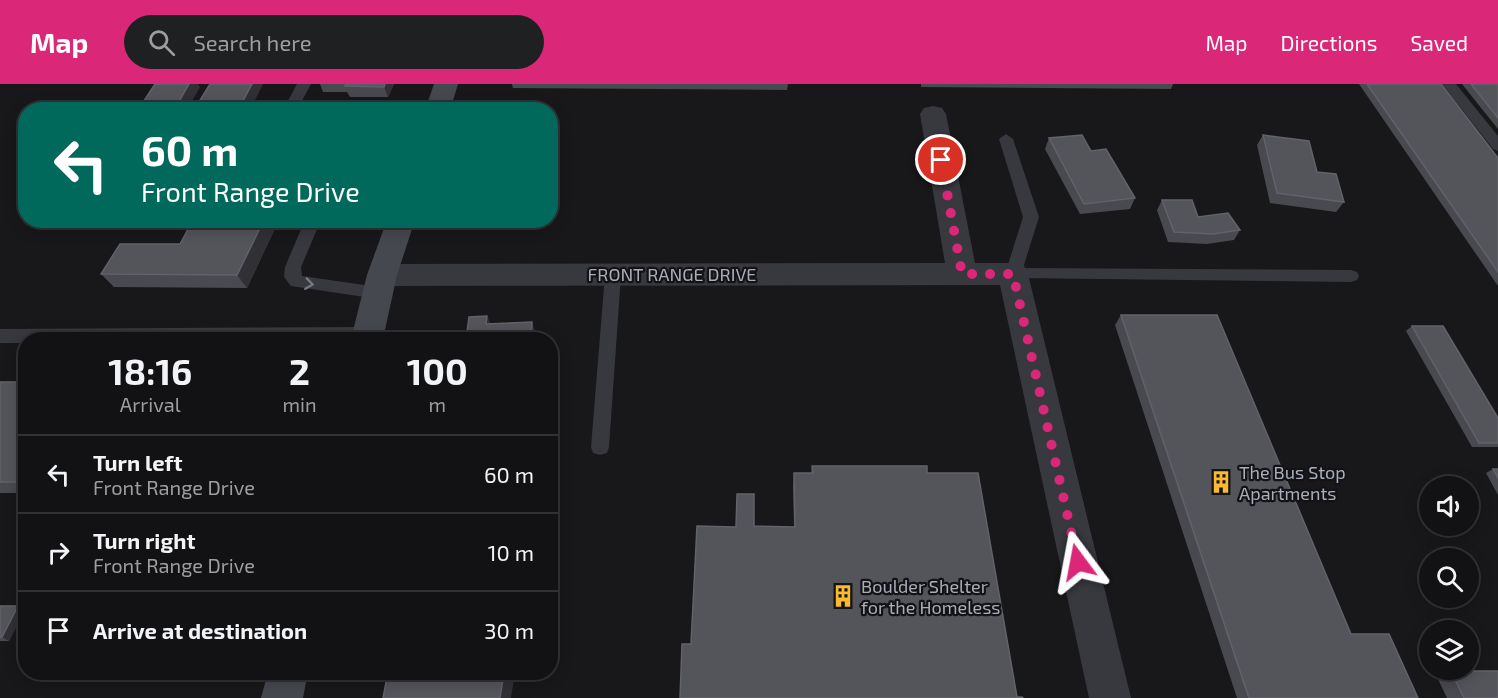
<!DOCTYPE html>
<html lang="en">
<head>
<meta charset="utf-8">
<style>
	body { margin:0; font-family:"Exo 2",sans-serif; background:#1f2022; color:#f1f3f6; height:100vh; display:flex; flex-direction:column; font-size:22px; white-space:nowrap }
	* { box-sizing:border-box; margin:0 }
	p { font-size:20px; color:#9c9ea0 }
	.icon { flex:none; width:33px; height:33px; fill:none; stroke:currentColor; stroke-width:2; stroke-linecap:round; stroke-linejoin:round }
	.map { position:relative; flex:1; overflow:hidden }
	.panel { position:absolute; left:18px; top:248px; width:540px; height:348px; display:flex; flex-direction:column; background:#121214; border-radius:24px; box-shadow:0 3px 15px #0003,0 0 0 2px #313234 }
	.panel>* { flex:none }
	.banner { position:absolute; left:18px; top:18px; width:540px; height:126px; border-radius:24px; box-shadow:0 3px 15px #0003,0 0 0 2px #313234; background:#00695c; color:#fff; overflow:hidden }
	.buttons { position:absolute; left:1419px; top:392px; display:grid; gap:12px }
	.buttons a { display:grid; place-items:center; width:60px; height:60px; border-radius:50%; background:#121214; box-shadow:0 3px 15px #0003,0 0 0 2px #313234; font-size:30px }
	.pin { position:absolute; display:grid; place-items:center; width:51px; height:51px; color:#fff; margin:-26px; border:3px solid #fff; border-radius:50%; box-shadow:0 2px 6px #0007 }
	.me { position:absolute; width:66px; margin:-33px; rotate:347deg; stroke-linejoin:round; filter:drop-shadow(0 0 4px #0008) }
	.turn { display:flex; align-items:center; gap:21px; height:126px; padding:0 24px; font-size:27px }
	.turn .icon { width:78px; height:78px; stroke-width:2.5 }
	.turn b { display:block; font-size:42px; line-height:51px }
	.eta { display:flex; justify-content:space-evenly; align-items:center; height:102px; text-align:center }
	.eta b { font-size:36px; font-weight:700; line-height:42px }
	ul { padding:0; list-style:none }
	li { display:flex; align-items:center; gap:18px; height:78px; padding:0 24px; border-top:2px solid #313234 }
	li div { flex:1 }
	li b { display:block; font-size:22px }
	li em { font-style:normal }
	header { display:flex; align-items:center; gap:36px; box-sizing:border-box; height:84px; padding:0 30px; background:#db2777; color:#fff }
	header strong { font-size:28px }
	nav { display:flex; gap:33px; margin-inline-start:auto; font-size:21px }
	.search { width:420px; height:54px; background:#1f2022; display:flex; align-items:center; gap:15px; box-sizing:border-box; padding:0 21px; border-radius:33px; color:#9c9ea0; font-size:22px }
	.map>svg:first-child { display:block }
	.lines { fill:none; stroke-linecap:round; stroke-linejoin:round }
	.lane { fill:#38393f; fill-rule:evenodd }
	.street { fill:#38393f; fill-rule:evenodd }
	.secondary { fill:#46484f; fill-rule:evenodd }
	.wall { fill:#494a4f }
	.shaded-wall { fill:#313135 }
	.building { fill:#54545b; stroke:#61626a; stroke-width:1.5 }
	.oneway { stroke:#767983 }
	.route { stroke:#db2777; stroke-width:10; stroke-dasharray:0 18 }
	.labels { text-anchor:middle; dominant-baseline:central; stroke-width:4.5; stroke-linejoin:round; paint-order:stroke }
	.street-label { font-size:18px; fill:#a9aeba; stroke:#131215 }
	.poi-label { font-size:18px; fill:#a9aeba; stroke:#131215; text-anchor:start }
</style>
</head>
<body>
<header>
<strong>Map</strong>
<div class="search"><svg class="icon" aria-label="search" viewBox="0 0 24 24"><circle cx="10" cy="10" r="6"/><path d="M15 15l6 6"/></svg>Search here</div>
<nav><a>Map</a><a>Directions</a><a>Saved</a></nav>
</header>
<div class="map">
<svg width="1498" height="614" viewBox="0 0 1498 614">
	<rect width="100%" height="100%" fill="#18181a"/>
	<g class="lines">
		<g class="lane">
			<path d="M 297,0 L 311,0 L 297,26 L 283,26 Z"/>
			<path d="M 1442,0 L 1456,0 L 1498,52 L 1498,67 L 1493,65 Z"/>
			<path d="M 1006,50 L 1013,55 L 1039,133 L 1023,184 L 1351,186 L 1357,188 L 1359,192 L 1357,196 L 1351,198 L 1007,194 L 1005,190 L 1023,133 L 999,55 Z"/>
			<path d="M 305,136 L 321,136 L 301,183 L 302,192 L 378,203 L 384,205 L 386,209 L 384,213 L 378,215 L 291,202 L 284,193 L 285,183 Z"/>
			<path d="M 613,185 L 619,187 L 621,191 L 609,363 L 607,369 L 600,371 L 593,369 L 591,363 L 605,191 L 607,187 Z"/>
			<path d="M 368,243 L 374,245 L 377,250 L 374,255 L 26,255 L 26,259 L 0,259 L 0,245 Z"/>
		</g>
		<path class="street" d="M 933,22 L 942,24 L 946,30 L 975,179 L 1013,179 L 1024,182 L 1028,190 L 1131,614 L 1089,614 L 1000,201 L 382,202 L 371,199 L 367,191 L 371,183 L 382,180 L 945,179 L 920,30 L 924,24 Z"/>
		<g class="secondary">
			<path d="M 434,0 L 458,0 L 450,26 L 425,26 Z"/>
			<path d="M 387,136 L 415,136 L 397,191 L 383,255 L 351,255 L 367,191 Z"/>
			<path d="M 268,588 L 308,588 L 303,614 L 261,614 Z"/>
		</g>
	</g>
	<g class="wall">
		<path d="M 320,0 L 394,0 L 388,13 L 350,13 L 347,8 L 323,8 Z"/>
		<path d="M 512,0 L 788,0 L 787,6 L 513,4 Z"/>
		<path d="M 921,0 L 1173,0 L 1171,5 L 921,3 Z"/>
		<path d="M 1359,0 L 1441,0 L 1498,74 L 1498,202 Z"/>
		<path d="M 1462,0 L 1498,0 L 1498,45 Z"/>
		<path d="M 1263,51 L 1317,88 L 1344,118 L 1336,128 L 1270,119 L 1257,61 Z"/>
		<path d="M 1049,54 L 1091,67 L 1135,114 L 1130,125 L 1080,130 L 1045,65 Z"/>
		<path d="M 1162,116 L 1198,133 L 1240,146 L 1234,156 L 1207,160 L 1168,158 L 1157,126 Z"/>
		<path d="M 193,136 L 279,136 L 247,204 L 114,203 L 101,190 L 180,160 Z"/>
		<path d="M 1121,231 L 1351,550 L 1418,614 L 1237,614 L 1115,241 Z"/>
		<path d="M 1412,242 L 1498,334 L 1498,363 L 1472,363 L 1406,247 Z"/>
		<path d="M 0,298 L 26,298 L 26,421 L 18,416 L 22,409 L 0,409 Z"/>
		<path d="M 812,382 L 927,389 L 1017,613 L 1023,614 L 691,560 L 736,443 L 794,443 L 793,402 L 794,389 L 811,389 Z"/>
		<path d="M 1493,385 L 1498,385 L 1498,411 L 1486,389 Z"/>
		<path d="M 0,522 L 25,525 L 9,557 L 0,557 Z"/>
		<path d="M 1451,587 L 1498,614 L 1447,614 L 1437,593 Z"/>
	</g>
	<g class="shaded-wall">
		<path d="M 189,0 L 198,0 L 200,3 L 187,26 L 174,26 Z"/>
		<path d="M 252,0 L 263,0 L 250,26 L 238,26 Z"/>
		<path d="M 385,0 L 394,0 L 388,13 L 384,3 Z"/>
		<path d="M 264,136 L 279,136 L 247,204 L 237,191 Z"/>
		<path d="M 487,232 L 495,249 L 486,240 Z"/>
		<path d="M 532,238 L 538,255 L 531,255 Z"/>
		<path d="M 18,522 L 25,525 L 9,557 L 2,553 Z"/>
		<path d="M 504,588 L 515,588 L 511,614 L 500,614 Z"/>
	</g>
	<g class="building">
		<path d="M 155,0 L 189,0 L 174,26 L 138,26 Z"/>
		<path d="M 210,0 L 252,0 L 238,26 L 194,26 Z"/>
		<path d="M 346,0 L 385,0 L 384,3 L 345,2 Z"/>
		<path d="M 1367,0 L 1441,0 L 1498,74 L 1498,188 Z"/>
		<path d="M 1471,0 L 1498,0 L 1498,34 Z"/>
		<path d="M 1082,51 L 1091,67 L 1106,65 L 1135,114 L 1084,120 L 1049,54 Z"/>
		<path d="M 1263,51 L 1309,57 L 1317,88 L 1336,90 L 1344,118 L 1277,109 Z"/>
		<path d="M 1162,116 L 1192,116 L 1198,133 L 1228,129 L 1240,146 L 1213,150 L 1174,148 Z"/>
		<path d="M 193,136 L 264,136 L 237,191 L 101,190 L 120,160 L 180,160 Z"/>
		<path d="M 1121,231 L 1217,231 L 1351,550 L 1389,550 L 1418,614 L 1249,614 Z"/>
		<path d="M 487,232 L 486,240 L 532,238 L 531,255 L 445,255 L 445,248 L 467,248 L 469,233 Z"/>
		<path d="M 1412,242 L 1443,242 L 1498,334 L 1498,359 L 1479,359 Z"/>
		<rect x="0" y="298" width="26" height="100"/>
		<path d="M 812,382 L 927,382 L 927,389 L 978,389 L 1017,613 L 1022,613 L 1023,614 L 680,614 L 682,560 L 691,560 L 697,442 L 736,443 L 737,410 L 754,410 L 754,442 L 795,443 L 794,389 L 813,389 Z"/>
		<path d="M 1493,385 L 1498,385 L 1498,394 Z"/>
		<path d="M 26,404 L 26,416 L 18,416 Z"/>
		<path d="M 0,522 L 18,522 L 2,553 L 0,553 Z"/>
		<path d="M 1451,587 L 1498,587 L 1498,614 L 1464,614 Z"/>
		<path d="M 388,588 L 504,588 L 500,614 L 383,614 Z"/>
	</g>
	<defs><path id="oneway-chevron" d="M-2-3.5L2.5 0L-2 3.5" fill="none" stroke-width="1.6" stroke-linecap="round" stroke-linejoin="round" transform="scale(1.5)"/></defs>
	<use class="oneway" href="#oneway-chevron" transform="translate(309 200) rotate(8)"/>
	<g class="lines">
		<path class="route" d="M 941,76 L 962,190 L 1013,190 L 1078,478"/>
	</g>
	<defs>
		<g id="building-bare" transform="scale(1.8)"><path d="M-4-6H4V6H1V3H-1V6H-4ZM-2.5-4.3h1.7v1.8h-1.7ZM.8-4.3h1.7v1.8H.8ZM-2.5-1h1.7V.8h-1.7ZM.8-1h1.7V.8H.8Z" fill="#f9ba30" stroke="#131215" stroke-width="2.5" paint-order="stroke"/></g>
	</defs>
	<g fill-rule="evenodd">
		<use href="#building-bare" x="1221" y="398"/>
		<use href="#building-bare" x="843" y="512"/>
	</g>
	<g class="labels">
		<g class="street-label">
			<text x="672" y="190">FRONT RANGE DRIVE</text>
		</g>
		<g class="poi-label">
			<text x="1239" y="388">The Bus Stop<tspan x="1239" dy="21">Apartments</tspan></text>
			<text x="861" y="502">Boulder Shelter<tspan x="861" dy="21">for the Homeless</tspan></text>
		</g>
	</g>
</svg>
<div class="buttons">
<a><svg class="icon" aria-label="sound" viewBox="0 0 24 24"><path d="M4 9h4l5-4v14l-5-4H4zM17 9q2 3 0 6"/></svg></a>
<a><svg class="icon" aria-label="search" viewBox="0 0 24 24"><circle cx="10" cy="10" r="6"/><path d="M15 15l6 6"/></svg></a>
<a><svg class="icon" aria-label="layers" viewBox="0 0 24 24"><path d="M12 4l9 5-9 5-9-5zM3 14l9 5 9-5"/></svg></a>
</div>
<div class="pin" style="left:941px;top:76px;background:#d93025"><svg class="icon" aria-label="arrive" viewBox="0 0 24 24"><path d="M6 21V4h12l-3 4 3 4H6"/></svg></div>
<svg class="me" style="left:1078px;top:478px" viewBox="-20 -20 40 40"><path d="M0-17L14 15 0 8-14 15z" fill="#db2777" stroke="#fff" stroke-width="4"/></svg>
<div class="banner">
<div class="turn"><svg class="icon" aria-label="left" viewBox="0 0 24 24"><path d="M17 20v-9H6M10 6l-5 5 5 5"/></svg><div><b>60 m</b>Front Range Drive</div></div>
</div>
<section class="panel">
<div class="eta">
<div><b>18:16</b><p>Arrival</p></div>
<div><b>2</b><p>min</p></div>
<div><b>100</b><p>m</p></div>
</div>
<ul>
<li><svg class="icon" aria-label="left" viewBox="0 0 24 24"><path d="M17 20v-9H6M10 6l-5 5 5 5"/></svg><div><b>Turn left</b><p>Front Range Drive</p></div><em>60 m</em></li>
<li><svg class="icon" aria-label="right" viewBox="0 0 24 24"><path d="M7 20v-9h11M14 6l5 5-5 5"/></svg><div><b>Turn right</b><p>Front Range Drive</p></div><em>10 m</em></li>
<li><svg class="icon" aria-label="arrive" viewBox="0 0 24 24"><path d="M6 21V4h12l-3 4 3 4H6"/></svg><div><b>Arrive at destination</b></div><em>30 m</em></li>
</ul>
</section>
</div>
</body>
</html>
